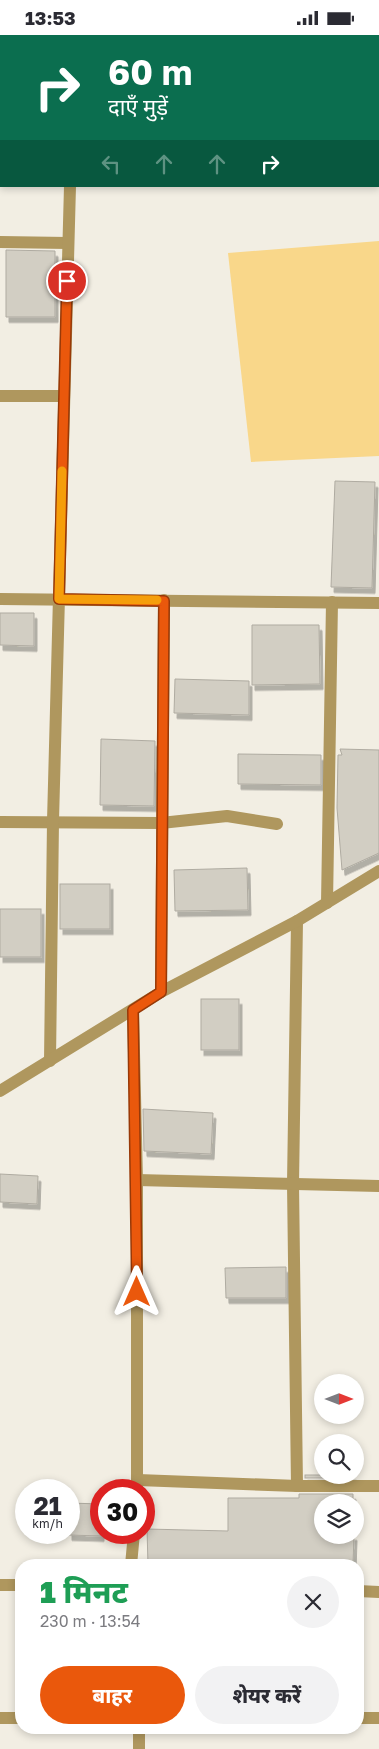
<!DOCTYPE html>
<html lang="hi">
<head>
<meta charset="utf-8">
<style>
	body { margin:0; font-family:"Golos Text","Noto Sans Devanagari",sans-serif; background:#f2f2f3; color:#2b2b33; height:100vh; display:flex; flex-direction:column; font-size:19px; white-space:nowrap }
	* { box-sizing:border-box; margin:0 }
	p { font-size:16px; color:#7c7c81 }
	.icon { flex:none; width:28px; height:28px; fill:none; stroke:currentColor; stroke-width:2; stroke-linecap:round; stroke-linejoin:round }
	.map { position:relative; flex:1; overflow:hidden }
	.side { position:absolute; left:15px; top:1524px; width:349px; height:175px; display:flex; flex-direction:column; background:#fff; border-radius:20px; box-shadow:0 2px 8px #0003 }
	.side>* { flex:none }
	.hud { position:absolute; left:0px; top:0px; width:380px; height:152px; box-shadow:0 2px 8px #0003; background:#0b6e4f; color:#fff; overflow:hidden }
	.needle { width:32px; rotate:90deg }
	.controls { position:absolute; left:314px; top:1339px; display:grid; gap:10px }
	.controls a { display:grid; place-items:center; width:50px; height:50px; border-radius:50%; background:#fff; box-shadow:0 2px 8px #0003; font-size:25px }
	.speed { position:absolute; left:15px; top:1444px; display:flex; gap:10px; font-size:25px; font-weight:700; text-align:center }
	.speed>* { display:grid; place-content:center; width:65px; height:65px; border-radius:50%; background:#fff; box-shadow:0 2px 8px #0003; line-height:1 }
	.speed small { font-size:12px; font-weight:400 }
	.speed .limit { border:8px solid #d22; background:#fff; color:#111 }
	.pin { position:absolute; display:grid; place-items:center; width:42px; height:42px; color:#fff; margin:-21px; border:2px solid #fff; border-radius:50%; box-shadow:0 1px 5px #0007 }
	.me { position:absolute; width:55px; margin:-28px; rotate:0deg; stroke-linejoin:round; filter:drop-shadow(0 0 4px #0008) }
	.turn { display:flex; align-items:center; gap:18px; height:105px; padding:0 25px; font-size:22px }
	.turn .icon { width:65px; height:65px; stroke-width:2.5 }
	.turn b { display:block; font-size:35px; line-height:42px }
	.lanes { display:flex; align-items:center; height:48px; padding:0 25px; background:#0003; justify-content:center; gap:25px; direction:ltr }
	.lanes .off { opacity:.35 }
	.round { display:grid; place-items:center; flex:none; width:52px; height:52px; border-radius:26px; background:#f2f2f3 }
	.head { display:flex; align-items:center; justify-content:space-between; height:85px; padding:0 25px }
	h1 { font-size:30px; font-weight:800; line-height:38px; color:#1e9e55 }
	.button { display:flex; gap:10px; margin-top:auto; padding:10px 25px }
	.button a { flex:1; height:58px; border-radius:30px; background:#ea580c; color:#fff; font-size:20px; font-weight:800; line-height:58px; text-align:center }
	.button a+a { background:#f2f2f3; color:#2b2b33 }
	.status { display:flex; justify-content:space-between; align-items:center; height:35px; padding:0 25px; background:#fff; direction:ltr }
	.status svg { height:14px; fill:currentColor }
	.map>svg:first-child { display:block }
	.green { fill:#f9d78a }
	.building { fill:#d2cec3; stroke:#afaba1; filter:url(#shadow) }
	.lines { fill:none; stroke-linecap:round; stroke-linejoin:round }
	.minor { stroke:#af975e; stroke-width:12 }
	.route-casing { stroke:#983908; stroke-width:12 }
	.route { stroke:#ea580c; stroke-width:9 }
	.slow { stroke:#f59e0b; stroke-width:9 }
</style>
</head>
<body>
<div class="status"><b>13:53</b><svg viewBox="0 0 49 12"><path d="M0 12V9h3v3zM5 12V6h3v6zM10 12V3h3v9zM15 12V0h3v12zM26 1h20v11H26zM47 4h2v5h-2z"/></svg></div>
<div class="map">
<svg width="379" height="1714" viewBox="0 0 379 1714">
	<defs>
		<filter id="shadow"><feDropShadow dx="3" dy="5.5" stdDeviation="0" flood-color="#0004"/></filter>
	</defs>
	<rect width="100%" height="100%" fill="#f2eee3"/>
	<path class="green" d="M 379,206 L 379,421 L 251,427 L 228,218 Z"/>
	<g class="building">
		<path d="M 6,215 L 55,216 L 55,282 L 6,282 Z"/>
		<path d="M 335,446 L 375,447 L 372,553 L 331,552 Z"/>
		<path d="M 0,578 L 34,578 L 34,611 L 0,610 Z"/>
		<path d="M 252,590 L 319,590 L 320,649 L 252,650 Z"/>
		<path d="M 175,644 L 249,646 L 249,680 L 174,678 Z"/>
		<path d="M 101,704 L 155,706 L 154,771 L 100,770 Z"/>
		<path d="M 340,714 L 379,715 L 379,818 L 342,835 L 337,773 L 338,720 L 342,720 Z"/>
		<path d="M 238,719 L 321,720 L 321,750 L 238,749 Z"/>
		<path d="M 247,833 L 248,875 L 175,876 L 174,835 Z"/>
		<rect x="60" y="849" width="50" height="45"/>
		<rect x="0" y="874" width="41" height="48"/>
		<rect x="201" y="964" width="38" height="51"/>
		<path d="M 143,1074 L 213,1078 L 211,1119 L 144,1116 Z"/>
		<path d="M 0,1139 L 38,1141 L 37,1169 L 0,1167 Z"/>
		<path d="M 286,1232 L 286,1263 L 226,1263 L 225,1233 Z"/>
		<rect x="305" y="1440" width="48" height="3"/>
		<path d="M 299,1459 L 353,1459 L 353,1465 L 355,1465 L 355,1468 L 322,1468 L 322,1500 L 354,1500 L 353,1530 L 148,1530 L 147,1494 L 228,1496 L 228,1463 L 299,1463 Z"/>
		<path d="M 69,1468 L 101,1469 L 101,1501 L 69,1500 Z"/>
	</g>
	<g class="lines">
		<g class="minor">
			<path d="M 74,1 L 74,0"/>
			<path d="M 0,27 L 1,27"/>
			<path d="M 0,207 L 68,208"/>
			<path d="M 0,361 L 64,361"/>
			<path d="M 0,564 L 379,568"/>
			<path d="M 0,787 L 161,788 L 227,781 L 277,789"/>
			<path d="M 327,868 L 332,567"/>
			<path d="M 297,886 L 293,1149 L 297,1451"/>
			<path d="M 161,957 L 164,565"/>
			<path d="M 133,975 L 137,1145 L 137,1455"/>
			<path d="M 50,1026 L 53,786 L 70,151"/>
			<path d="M 0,1056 L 161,957 L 297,886 L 379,836"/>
			<path d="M 137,1145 L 379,1151"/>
			<path d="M 138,1445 L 297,1451 L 379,1451"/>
			<path d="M 131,1530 L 134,1498"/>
			<path d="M 0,1550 L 21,1550"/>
			<path d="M 358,1556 L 379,1557"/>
			<path d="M 0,1683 L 21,1683"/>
			<path d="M 358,1683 L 379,1683"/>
			<path d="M 139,1714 L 139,1692"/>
		</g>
	</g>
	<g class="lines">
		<g class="route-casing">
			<path id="route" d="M 67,246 L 59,564 L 164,566 L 161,957 L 133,975 L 137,1257"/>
		</g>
		<use href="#route" class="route"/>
		<path class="slow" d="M 62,436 L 59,564 L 157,565"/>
	</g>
</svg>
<div class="controls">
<a><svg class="needle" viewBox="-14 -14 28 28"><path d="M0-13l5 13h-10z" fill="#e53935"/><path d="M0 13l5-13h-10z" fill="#7c7c81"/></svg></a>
<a><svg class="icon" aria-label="search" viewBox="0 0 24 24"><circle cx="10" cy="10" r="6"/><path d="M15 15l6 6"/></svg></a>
<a><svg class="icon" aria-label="layers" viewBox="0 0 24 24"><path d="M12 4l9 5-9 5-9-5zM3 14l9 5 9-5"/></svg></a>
</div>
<div class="speed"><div>21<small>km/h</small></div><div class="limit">30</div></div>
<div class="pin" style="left:67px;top:246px;background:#d93025"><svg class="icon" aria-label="arrive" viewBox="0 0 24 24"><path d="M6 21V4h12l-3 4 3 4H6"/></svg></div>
<svg class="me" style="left:137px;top:1257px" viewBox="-20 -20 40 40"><path d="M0-17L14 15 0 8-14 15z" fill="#ea580c" stroke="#fff" stroke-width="4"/></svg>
<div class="hud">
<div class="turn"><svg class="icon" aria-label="right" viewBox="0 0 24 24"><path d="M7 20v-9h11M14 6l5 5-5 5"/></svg><div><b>60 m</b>दाएँ मुड़ें</div></div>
<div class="lanes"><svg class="icon off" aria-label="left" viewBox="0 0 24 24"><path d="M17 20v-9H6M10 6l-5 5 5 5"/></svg><svg class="icon off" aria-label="ahead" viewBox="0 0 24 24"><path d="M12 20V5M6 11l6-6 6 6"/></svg><svg class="icon off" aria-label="ahead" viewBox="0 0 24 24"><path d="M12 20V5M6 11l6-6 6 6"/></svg><svg class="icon" aria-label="right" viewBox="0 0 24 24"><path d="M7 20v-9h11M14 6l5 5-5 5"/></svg></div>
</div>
<section class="side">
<div class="head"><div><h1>1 मिनट</h1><p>230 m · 13:54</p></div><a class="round"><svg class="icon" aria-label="close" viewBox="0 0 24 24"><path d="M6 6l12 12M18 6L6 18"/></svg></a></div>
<div class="button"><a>बाहर</a><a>शेयर करें</a></div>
</section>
</div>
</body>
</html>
